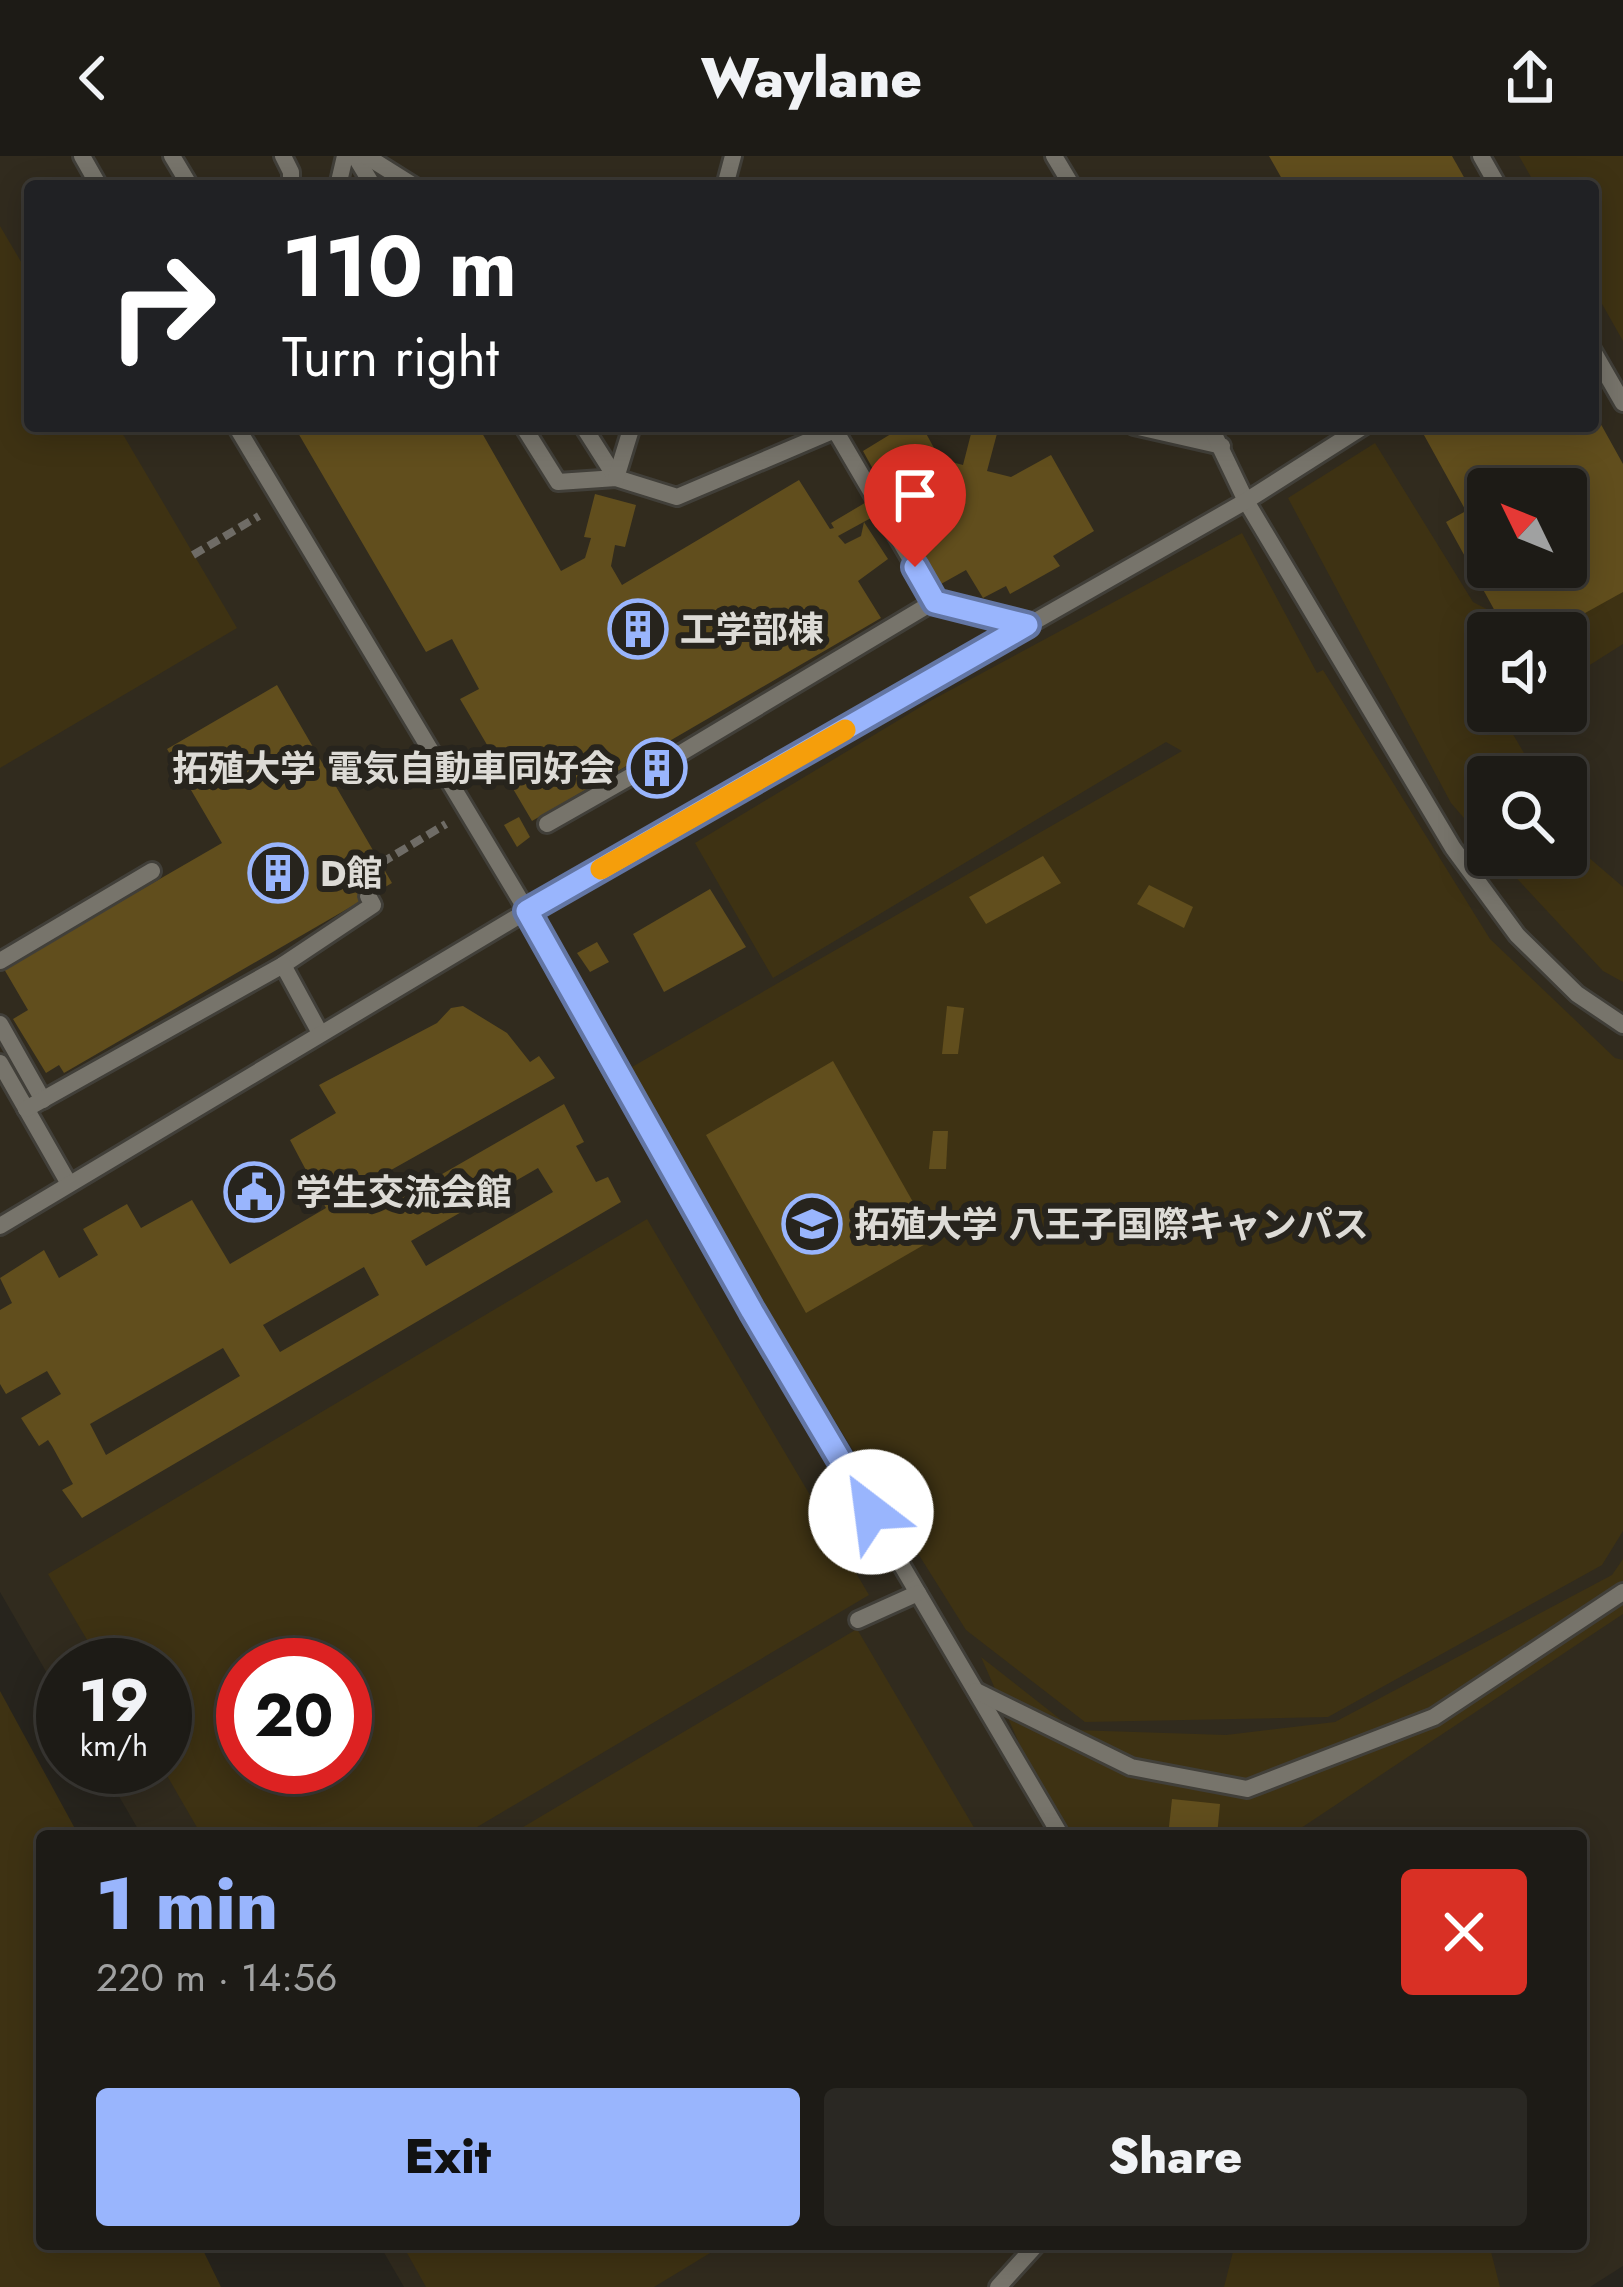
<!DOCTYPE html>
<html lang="en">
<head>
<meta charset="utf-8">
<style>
	body { margin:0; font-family:Jost,"Noto Sans JP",sans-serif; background:#2a2823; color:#f1f3f6; height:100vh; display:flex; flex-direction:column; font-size:45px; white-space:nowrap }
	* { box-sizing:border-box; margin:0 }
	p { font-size:39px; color:#a0a1a1 }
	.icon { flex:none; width:66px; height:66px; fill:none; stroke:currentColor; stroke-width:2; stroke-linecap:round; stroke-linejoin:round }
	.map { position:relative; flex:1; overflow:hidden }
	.details { position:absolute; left:36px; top:1674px; width:1551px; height:420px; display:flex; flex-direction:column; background:#1d1b16; border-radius:12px; box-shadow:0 6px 30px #0003,0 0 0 3px #3b3935 }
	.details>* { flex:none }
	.banner { position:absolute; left:24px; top:24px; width:1575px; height:252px; border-radius:12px; box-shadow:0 6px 30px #0003,0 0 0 3px #3b3935; background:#202124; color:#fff; overflow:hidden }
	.needle { width:78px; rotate:313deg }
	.controls { position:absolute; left:1467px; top:312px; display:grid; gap:24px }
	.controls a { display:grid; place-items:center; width:120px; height:120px; border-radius:12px; background:#1d1b16; box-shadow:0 6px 30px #0003,0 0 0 3px #3b3935; font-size:60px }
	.speed { position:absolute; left:36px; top:1482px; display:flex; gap:24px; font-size:60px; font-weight:700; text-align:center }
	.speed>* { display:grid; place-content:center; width:156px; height:156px; border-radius:50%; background:#1d1b16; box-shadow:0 6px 30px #0003,0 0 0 3px #3b3935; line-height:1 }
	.speed small { font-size:30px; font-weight:400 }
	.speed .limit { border:18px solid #d22; background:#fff; color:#111 }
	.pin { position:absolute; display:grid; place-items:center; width:102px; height:102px; color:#fff; margin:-123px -51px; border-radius:50% 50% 50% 0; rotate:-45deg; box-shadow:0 0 12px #0007 }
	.pin .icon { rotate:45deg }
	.me { position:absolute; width:132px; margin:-66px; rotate:330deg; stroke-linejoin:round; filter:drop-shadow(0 0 9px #0008) }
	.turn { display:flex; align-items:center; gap:42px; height:252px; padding:0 60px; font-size:54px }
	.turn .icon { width:156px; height:156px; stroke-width:2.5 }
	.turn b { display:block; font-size:84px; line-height:102px }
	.round { display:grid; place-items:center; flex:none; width:126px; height:126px; border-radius:12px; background:#2a2823 }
	.headline { display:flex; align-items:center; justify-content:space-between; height:204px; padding:0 60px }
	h1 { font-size:72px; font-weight:800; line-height:90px; color:#99b5fd }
	.action { display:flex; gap:24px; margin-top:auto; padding:24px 60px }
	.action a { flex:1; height:138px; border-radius:12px; background:#99b5fd; color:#111; font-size:48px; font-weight:800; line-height:138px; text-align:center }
	.action a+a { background:#2a2823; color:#f1f3f6 }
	header { display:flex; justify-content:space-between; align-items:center; height:156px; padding:0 60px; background:#1d1b16; font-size:54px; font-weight:800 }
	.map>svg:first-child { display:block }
	.built { fill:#312b1e; fill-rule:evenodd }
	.green { fill:#3e3213; fill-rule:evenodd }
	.building { fill:#614e1d; fill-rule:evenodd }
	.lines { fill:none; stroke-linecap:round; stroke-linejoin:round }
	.service-casing { stroke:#413f39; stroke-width:22 }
	.path { stroke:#6f6c66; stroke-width:8; stroke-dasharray:12 6; stroke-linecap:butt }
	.service { stroke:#77746b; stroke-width:16 }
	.route-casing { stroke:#6376a4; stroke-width:30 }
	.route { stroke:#99b5fd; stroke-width:21 }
	.slow { stroke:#f59e0b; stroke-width:21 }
	.labels { text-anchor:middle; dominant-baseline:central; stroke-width:12; stroke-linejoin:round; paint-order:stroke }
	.poi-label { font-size:36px; font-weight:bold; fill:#dddbd6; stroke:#27241d; text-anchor:start }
</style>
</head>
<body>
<header><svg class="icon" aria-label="back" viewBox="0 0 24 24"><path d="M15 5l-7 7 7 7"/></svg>Waylane<svg class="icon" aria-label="share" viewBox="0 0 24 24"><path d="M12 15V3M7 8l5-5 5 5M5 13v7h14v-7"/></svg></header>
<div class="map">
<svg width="1623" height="2131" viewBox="0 0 1623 2131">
	<rect width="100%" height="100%" fill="#27241d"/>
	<path class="built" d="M 0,0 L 1623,0 L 1623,2110 L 1590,2131 L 404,2131 L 379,2088 L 1581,2088 L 1581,1680 L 142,1680 L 102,1611 L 165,1611 L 165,1509 L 63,1509 L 63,1545 L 0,1436 ZM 30,30 L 1593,30 L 1593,270 L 30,270 ZM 1488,333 L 1566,333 L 1566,411 L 1488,411 ZM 1488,477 L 1566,477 L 1566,555 L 1488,555 ZM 1488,621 L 1566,621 L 1566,699 L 1488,699 ZM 243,1509 L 345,1509 L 345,1611 L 243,1611 Z"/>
	<g class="green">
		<path d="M 1519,0 L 1623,0 L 1623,185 L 1593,132 L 1593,30 L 1536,30 Z"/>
		<path d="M 0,70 L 30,121 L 30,270 L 118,270 L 237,472 L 0,612 Z"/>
		<path d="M 1375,287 L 1473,446 L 1520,470 L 1623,414 L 1623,488 L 1566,524 L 1566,477 L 1488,477 L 1488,555 L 1515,555 L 1504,563 L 1538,621 L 1488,621 L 1488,690 L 1451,647 L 1288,342 Z"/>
		<path d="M 1242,377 L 1317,517 L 1323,514 L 1490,783 L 1615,902 L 1623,904 L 1623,1375 L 1602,1409 L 1328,1561 L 1085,1566 L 966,1474 L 618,919 L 1182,595 L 1166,586 L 773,822 L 695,687 L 932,544 Z"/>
		<path d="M 1566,670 L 1580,694 L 1623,731 L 1623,826 L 1603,815 L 1495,699 L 1566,699 Z"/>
		<path d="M 647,1063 L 869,1439 L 462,1680 L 202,1680 L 162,1611 L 165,1611 L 165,1509 L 102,1509 L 48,1418 ZM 243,1509 L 345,1509 L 345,1611 L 243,1611 Z"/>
		<path d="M 1623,1403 L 1623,1458 L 1289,1680 L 1060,1680 L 981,1501 L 1074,1574 L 1226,1579 L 1335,1566 L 1612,1419 Z"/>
		<path d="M 857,1473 L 979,1680 L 508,1680 Z"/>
		<path d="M 0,1535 L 79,1680 L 42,1680 L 42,2088 L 200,2088 L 221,2131 L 0,2131 Z"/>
		<path d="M 402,2088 L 725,2088 L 654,2131 L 426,2131 Z"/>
		<path d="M 1235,2088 L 1489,2088 L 1500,2131 L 1224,2131 Z"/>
	</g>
	<g class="building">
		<path d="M 1269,0 L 1452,0 L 1469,30 L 1286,30 Z"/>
		<path d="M 1593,254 L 1623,308 L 1623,436 L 1549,477 L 1507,477 L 1446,366 L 1466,355 L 1419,270 L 1593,270 ZM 1488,333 L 1566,333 L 1566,411 L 1488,411 Z"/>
		<path d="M 294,270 L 478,270 L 561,415 L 585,402 L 591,382 L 584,381 L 595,338 L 636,349 L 625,391 L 615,389 L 611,410 L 622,429 L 799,324 L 830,373 L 834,372 L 831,367 L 885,335 L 863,295 L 904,270 L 922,270 L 940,303 L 963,309 L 973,270 L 999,270 L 987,315 L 1011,321 L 1051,299 L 1094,375 L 1053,400 L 1060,410 L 1010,438 L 1006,430 L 983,442 L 966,414 L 941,428 L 893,350 L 838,380 L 845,388 L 861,380 L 864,366 L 888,403 L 858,425 L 881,462 L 532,665 L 460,543 L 479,533 L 452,483 L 426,496 Z"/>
		<path d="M 277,529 L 392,727 L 64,917 L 59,909 L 46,917 L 13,863 L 28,854 L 4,813 L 222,687 L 167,593 Z"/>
		<path d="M 670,590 L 683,613 L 645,636 L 631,612 Z"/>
		<path d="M 519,661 L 530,681 L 517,691 L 504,669 Z"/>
		<path d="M 1043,700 L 1061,727 L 986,768 L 969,741 Z"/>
		<path d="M 1149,729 L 1193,751 L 1184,772 L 1137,748 Z"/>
		<path d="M 710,733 L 746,791 L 664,836 L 633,778 Z"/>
		<path d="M 597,786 L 609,806 L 590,816 L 577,797 Z"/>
		<path d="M 463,850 L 507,877 L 530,906 L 539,900 L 555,922 L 375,1023 L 390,1048 L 564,948 L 584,986 L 576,990 L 596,1026 L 608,1021 L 621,1046 L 82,1362 L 62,1334 L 73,1328 L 52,1290 L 48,1284 L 39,1290 L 21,1262 L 61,1238 L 47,1215 L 6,1238 L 0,1228 L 0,1154 L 12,1147 L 0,1122 L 44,1094 L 59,1122 L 98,1099 L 83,1073 L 127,1048 L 141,1072 L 192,1044 L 230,1108 L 326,1052 L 290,984 L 336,957 L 319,929 L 437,867 L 451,852 ZM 538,1012 L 553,1036 L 426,1110 L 411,1085 ZM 364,1111 L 379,1139 L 280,1196 L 263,1169 ZM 223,1192 L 240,1220 L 106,1299 L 90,1268 Z"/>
		<path d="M 947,850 L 964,852 L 958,898 L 942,898 Z"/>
		<path d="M 833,905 L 934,1083 L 806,1157 L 706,979 Z"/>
		<path d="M 933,975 L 948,975 L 946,1013 L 929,1013 Z"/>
		<path d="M 1172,1643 L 1220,1648 L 1217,1680 L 1168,1680 Z"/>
	</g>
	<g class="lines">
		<g class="service-casing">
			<g id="service">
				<path d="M 82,0 L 99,30"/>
				<path d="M 172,0 L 190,30"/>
				<path d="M 283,0 L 291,16 L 291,30"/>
				<path d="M 355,0 L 373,30"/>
				<path d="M 366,0 L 414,30"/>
				<path d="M 1054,0 L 1072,30"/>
				<path d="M 1481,0 L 1498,30"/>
				<path d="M 338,30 L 345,0"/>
				<path d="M 725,30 L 733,0"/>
				<path d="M 1593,195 L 1623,247"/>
				<path d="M 236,270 L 527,755 L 752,1155 L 1061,1680"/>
				<path d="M 523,270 L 558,326 L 616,322 L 677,341 L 835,274 L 935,445 L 1027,469"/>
				<path d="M 583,270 L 616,322"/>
				<path d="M 1134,270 L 1222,290"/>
				<path d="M 1210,270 L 1246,345 L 1453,692 L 1517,779 L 1577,838 L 1623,869"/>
				<path d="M 616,322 L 632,270"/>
				<path d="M 676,600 L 935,445"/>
				<path d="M 547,668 L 635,618"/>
				<path d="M 0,805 L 152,715"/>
				<path d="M 283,809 L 373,749 L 368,740"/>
				<path d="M 0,868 L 43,944"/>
				<path d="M 0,907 L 68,1026"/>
				<path d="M 26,953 L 283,809 L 320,877"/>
				<path d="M 0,1070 L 527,755 L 1246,345 L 1364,270"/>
				<path d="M 858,1464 L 918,1437"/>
				<path d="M 976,1535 L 1131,1611 L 1247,1633 L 1434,1561 L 1623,1436"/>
				<path d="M 998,2131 L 1037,2088"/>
			</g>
		</g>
		<g class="path">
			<path d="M 193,399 L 259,360"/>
			<path d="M 381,707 L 446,668"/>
		</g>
		<use href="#service" class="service"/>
	</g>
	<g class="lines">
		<g class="route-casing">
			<path id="route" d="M 871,1356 L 752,1155 L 527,755 L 1027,469 L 935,446 L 915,411"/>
		</g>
		<use href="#route" class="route"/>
		<path class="slow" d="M 601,713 L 845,574"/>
	</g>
	<defs>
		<g id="building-ring" transform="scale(3)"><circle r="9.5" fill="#27241d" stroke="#99b5fd" stroke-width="1.5"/><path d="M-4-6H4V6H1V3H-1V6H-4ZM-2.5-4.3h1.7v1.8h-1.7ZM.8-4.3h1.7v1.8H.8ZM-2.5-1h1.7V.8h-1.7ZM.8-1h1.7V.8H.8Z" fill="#99b5fd"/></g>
		<g id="civic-ring" transform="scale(3)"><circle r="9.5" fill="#27241d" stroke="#99b5fd" stroke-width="1.5"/><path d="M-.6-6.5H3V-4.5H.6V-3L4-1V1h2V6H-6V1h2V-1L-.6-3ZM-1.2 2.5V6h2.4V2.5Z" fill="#99b5fd"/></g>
		<g id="university-ring" transform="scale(3)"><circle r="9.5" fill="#27241d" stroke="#99b5fd" stroke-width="1.5"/><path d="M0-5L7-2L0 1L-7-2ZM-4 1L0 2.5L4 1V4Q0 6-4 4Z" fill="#99b5fd"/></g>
	</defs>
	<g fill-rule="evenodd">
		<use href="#building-ring" x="638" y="473"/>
		<use href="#building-ring" x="657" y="612"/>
		<use href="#building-ring" x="278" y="717"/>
		<use href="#civic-ring" x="254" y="1036"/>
		<use href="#university-ring" x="812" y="1068"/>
	</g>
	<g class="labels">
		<g class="poi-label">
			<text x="680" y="473">工学部棟</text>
			<text x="615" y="612" text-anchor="end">拓殖大学 電気自動車同好会</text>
			<text x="320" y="717">D館</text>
			<text x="296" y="1036">学生交流会館</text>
			<text x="854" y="1068">拓殖大学 八王子国際キャンパス</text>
		</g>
	</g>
</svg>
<div class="controls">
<a><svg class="needle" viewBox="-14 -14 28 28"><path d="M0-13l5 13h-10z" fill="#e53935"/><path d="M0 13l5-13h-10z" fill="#a0a1a1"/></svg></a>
<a><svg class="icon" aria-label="sound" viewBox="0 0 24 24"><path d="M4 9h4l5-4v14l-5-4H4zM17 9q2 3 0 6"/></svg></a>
<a><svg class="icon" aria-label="search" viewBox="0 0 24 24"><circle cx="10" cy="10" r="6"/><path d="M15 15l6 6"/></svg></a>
</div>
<div class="speed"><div>19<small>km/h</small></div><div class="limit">20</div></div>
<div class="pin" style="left:915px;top:411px;background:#d93025"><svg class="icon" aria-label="arrive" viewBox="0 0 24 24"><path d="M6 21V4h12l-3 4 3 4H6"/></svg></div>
<svg class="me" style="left:871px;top:1356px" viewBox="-20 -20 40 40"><circle r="19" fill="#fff"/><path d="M0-13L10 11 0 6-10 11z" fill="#99b5fd"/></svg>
<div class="banner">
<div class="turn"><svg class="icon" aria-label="right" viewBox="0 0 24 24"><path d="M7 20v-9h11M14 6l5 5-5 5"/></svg><div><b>110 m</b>Turn right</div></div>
</div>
<section class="details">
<div class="headline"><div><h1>1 min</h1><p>220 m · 14:56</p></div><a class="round" style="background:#d93025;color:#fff"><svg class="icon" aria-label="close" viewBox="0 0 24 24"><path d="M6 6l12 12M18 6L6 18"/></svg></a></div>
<div class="action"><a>Exit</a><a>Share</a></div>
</section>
</div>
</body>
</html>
